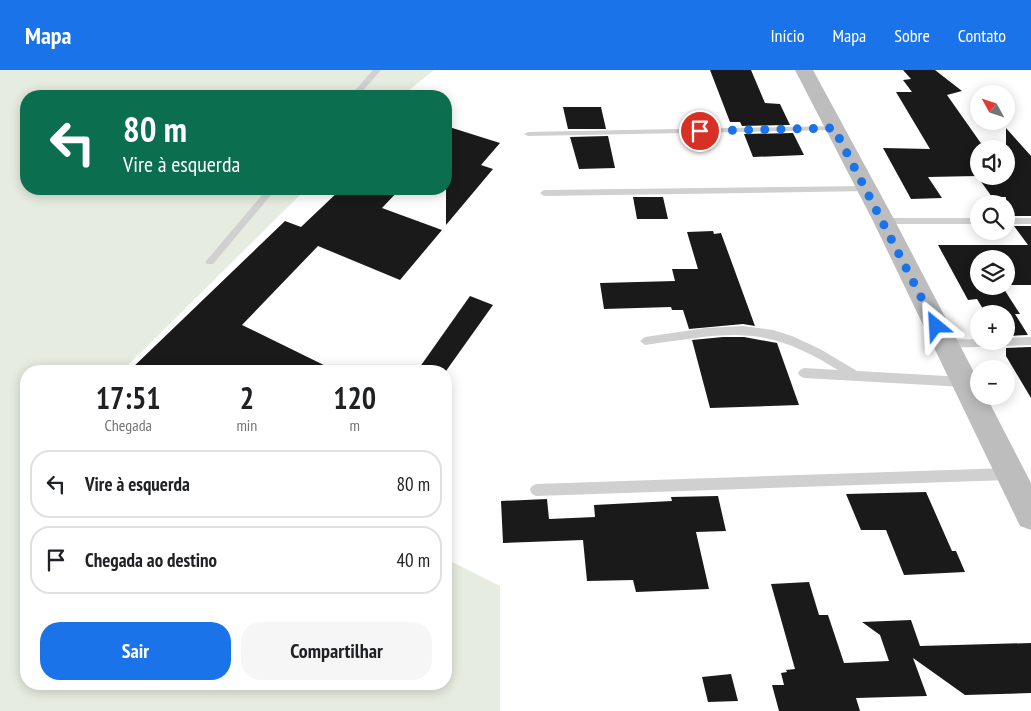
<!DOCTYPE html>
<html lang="pt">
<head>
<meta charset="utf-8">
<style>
	body { margin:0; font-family:"PT Sans Narrow",sans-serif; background:#f6f6f6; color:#202124; height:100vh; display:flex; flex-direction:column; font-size:19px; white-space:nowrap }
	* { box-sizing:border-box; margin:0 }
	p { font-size:16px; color:#757577 }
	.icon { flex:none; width:28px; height:28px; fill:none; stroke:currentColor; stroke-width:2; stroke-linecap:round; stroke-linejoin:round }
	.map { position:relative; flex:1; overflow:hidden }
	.sheet { position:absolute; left:20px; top:295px; width:432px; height:325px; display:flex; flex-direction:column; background:#fff; border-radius:20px; box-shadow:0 2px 12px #0003 }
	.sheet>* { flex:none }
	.hud { position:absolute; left:20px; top:20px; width:432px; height:105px; border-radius:20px; box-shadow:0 2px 12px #0003; background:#0b6e4f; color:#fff; overflow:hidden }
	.needle { width:32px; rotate:310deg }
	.buttons { position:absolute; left:970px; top:15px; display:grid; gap:10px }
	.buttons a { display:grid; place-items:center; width:45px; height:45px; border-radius:50%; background:#fff; box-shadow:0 2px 12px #0003; font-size:25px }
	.pin { position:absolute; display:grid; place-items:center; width:42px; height:42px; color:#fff; margin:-21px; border:2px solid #fff; border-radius:50%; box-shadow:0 1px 5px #0007 }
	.me { position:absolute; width:55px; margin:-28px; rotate:333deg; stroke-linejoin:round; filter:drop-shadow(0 0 4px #0008) }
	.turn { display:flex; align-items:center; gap:18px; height:105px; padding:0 20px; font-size:22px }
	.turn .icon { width:65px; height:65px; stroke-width:2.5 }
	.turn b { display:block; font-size:35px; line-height:42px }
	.eta { display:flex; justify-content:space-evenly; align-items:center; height:85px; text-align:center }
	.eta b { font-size:30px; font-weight:700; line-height:35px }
	.action { display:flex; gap:10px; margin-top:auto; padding:10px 20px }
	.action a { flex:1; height:58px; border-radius:20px; background:#1a73e8; color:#fff; font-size:20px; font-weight:700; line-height:58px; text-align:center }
	.action a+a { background:#f6f6f6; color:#202124 }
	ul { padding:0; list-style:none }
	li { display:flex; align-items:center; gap:15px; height:68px; margin:0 10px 8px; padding:0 10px; border:2px solid #e0e0e0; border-radius:20px }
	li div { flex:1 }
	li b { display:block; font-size:19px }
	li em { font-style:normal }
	header { display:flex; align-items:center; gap:30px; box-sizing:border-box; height:70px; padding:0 25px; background:#1a73e8; color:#fff }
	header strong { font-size:24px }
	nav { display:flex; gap:28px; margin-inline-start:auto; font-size:18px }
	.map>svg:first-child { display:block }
	.green { fill:#e6ecdf }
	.building { fill:#1a1a1a }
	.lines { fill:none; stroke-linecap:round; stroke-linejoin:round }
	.lane { fill:#d0d0d0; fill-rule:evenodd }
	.secondary { fill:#bdbdbd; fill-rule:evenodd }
	.route { stroke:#1a73e8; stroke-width:9; stroke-dasharray:0 16.2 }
</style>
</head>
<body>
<header>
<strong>Mapa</strong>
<nav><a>Início</a><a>Mapa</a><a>Sobre</a><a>Contato</a></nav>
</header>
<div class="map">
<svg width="1031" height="641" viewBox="0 0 1031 641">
	<rect width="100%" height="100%" fill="#fff"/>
	<path class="green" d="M 0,0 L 434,0 L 402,26 L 26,26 L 26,119 L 306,119 L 122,301 L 26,301 L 26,614 L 446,614 L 446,489 L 500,516 L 500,641 L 0,641 Z"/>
	<g class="building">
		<path d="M 710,0 L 751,0 L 765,33 L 780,34 L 790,55 L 742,56 L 740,52 L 730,52 Z"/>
		<path d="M 903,0 L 935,0 L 962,21 L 947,25 L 985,79 L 979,79 L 979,106 L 1004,106 L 1006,110 L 1006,58 L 1031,86 L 1031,146 L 1006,146 L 1006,127 L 992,127 L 977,106 L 928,107 L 942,128 L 911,129 L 883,78 L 930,79 L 896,22 L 912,22 L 903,10 L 911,9 Z"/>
		<path d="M 563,37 L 601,37 L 606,59 L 568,59 Z"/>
		<path d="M 446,56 L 500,73 L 481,95 L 493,99 L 446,155 Z"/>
		<path d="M 793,63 L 804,85 L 753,87 L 744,64 Z"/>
		<path d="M 608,66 L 615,98 L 579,99 L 570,67 Z"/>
		<path d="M 341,119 L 400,119 L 382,138 L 442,160 L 400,210 L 318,176 L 242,255 L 336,301 L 129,301 L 285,151 L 301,157 Z"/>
		<path d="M 633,127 L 663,127 L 668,149 L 637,149 Z"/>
		<path d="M 1014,156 L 1031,156 L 1031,215 L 1006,215 L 1006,189 L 979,189 L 979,216 L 1002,216 L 1020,244 L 1015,244 L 1028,265 L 1006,266 L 1006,244 L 986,244 L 977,229 L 968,230 L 938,175 L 1028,175 Z"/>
		<path d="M 713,161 L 714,164 L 721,163 L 755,256 L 743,254 L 689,259 L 683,240 L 672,240 L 671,237 L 604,239 L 600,213 L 675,211 L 672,199 L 698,199 L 687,162 Z"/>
		<path d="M 470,226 L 493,235 L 446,301 L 417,301 Z"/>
		<path d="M 723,267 L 744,267 L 777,273 L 799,335 L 710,338 L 692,270 Z"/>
		<path d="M 1031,277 L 1031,328 L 1006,286 L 1006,278 Z"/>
		<path d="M 926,422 L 952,481 L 956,481 L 965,502 L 904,505 L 886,460 L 861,460 L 846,424 Z"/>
		<path d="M 718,426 L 726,461 L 696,462 L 709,519 L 636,522 L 633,510 L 587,511 L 583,470 L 503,473 L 501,431 L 547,429 L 549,449 L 595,447 L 594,435 L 672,431 L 671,427 Z"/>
		<path d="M 809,512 L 819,545 L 828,545 L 844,593 L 889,591 L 880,565 L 862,552 L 911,550 L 920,576 L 1031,573 L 1031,623 L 965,625 L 913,588 L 927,626 L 856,628 L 860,641 L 779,641 L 772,615 L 784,615 L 781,603 L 787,602 L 786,600 L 795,599 L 771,514 Z"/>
		<path d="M 731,604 L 738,631 L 708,632 L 702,607 Z"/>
	</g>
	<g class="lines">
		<g class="lane">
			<path d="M 373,0 L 381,0 L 358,26 L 350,26 Z"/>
			<path d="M 834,56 L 837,56 L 837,60 L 528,66 L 524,64 L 528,62 Z"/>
			<path d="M 867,116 L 871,119 L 870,121 L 544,126 L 540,123 L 544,120 Z"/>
			<path d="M 267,119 L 276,119 L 213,194 L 207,194 L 205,192 L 207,190 Z"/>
			<path d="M 884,148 L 979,148 L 979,154 L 884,154 L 879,151 Z"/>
			<rect x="1006" y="148" width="25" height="6"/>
			<path d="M 743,256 L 773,260 L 792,266 L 820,279 L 857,301 L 964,307 L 968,309 L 970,312 L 968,315 L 964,317 L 804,308 L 800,306 L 798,303 L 800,300 L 804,298 L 838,300 C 762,252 729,264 645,275 L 640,271 L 645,267 L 706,258 Z"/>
			<path d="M 1031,267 L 1031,275 L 945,278 L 940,274 L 945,270 L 979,269 L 979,271 L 1006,271 L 1006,268 Z"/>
			<path d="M 1009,398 L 1013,400 L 1015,404 L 1013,408 L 1009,410 L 536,426 L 532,424 L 530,420 L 532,416 L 536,414 Z"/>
		</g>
		<path class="secondary" d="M 795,0 L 813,0 L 895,151 L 979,312 L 979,326 L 986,326 L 1031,413 L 1031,460 L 1020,456 L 873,151 Z"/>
	</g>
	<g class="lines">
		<path class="route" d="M 700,61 L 834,58 L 936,256"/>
	</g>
</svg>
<div class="buttons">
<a><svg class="needle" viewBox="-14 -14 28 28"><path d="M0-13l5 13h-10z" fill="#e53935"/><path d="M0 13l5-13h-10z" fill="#757577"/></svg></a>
<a><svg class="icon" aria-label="sound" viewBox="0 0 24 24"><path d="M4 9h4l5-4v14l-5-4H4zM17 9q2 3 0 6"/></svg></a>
<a><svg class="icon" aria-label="search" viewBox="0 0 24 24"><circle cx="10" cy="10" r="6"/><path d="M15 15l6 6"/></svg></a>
<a><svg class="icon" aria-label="layers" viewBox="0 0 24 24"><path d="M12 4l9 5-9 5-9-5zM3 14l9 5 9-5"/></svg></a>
<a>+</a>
<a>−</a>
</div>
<div class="pin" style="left:700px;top:61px;background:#d93025"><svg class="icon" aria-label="arrive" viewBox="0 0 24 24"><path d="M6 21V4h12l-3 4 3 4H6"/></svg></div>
<svg class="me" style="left:936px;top:256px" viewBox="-20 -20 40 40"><path d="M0-17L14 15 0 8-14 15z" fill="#1a73e8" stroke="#fff" stroke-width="4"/></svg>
<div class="hud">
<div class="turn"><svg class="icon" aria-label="left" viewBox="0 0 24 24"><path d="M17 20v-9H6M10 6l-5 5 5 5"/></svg><div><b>80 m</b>Vire à esquerda</div></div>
</div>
<section class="sheet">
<div class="eta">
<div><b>17:51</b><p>Chegada</p></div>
<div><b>2</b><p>min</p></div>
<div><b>120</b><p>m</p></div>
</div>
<ul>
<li><svg class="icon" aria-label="left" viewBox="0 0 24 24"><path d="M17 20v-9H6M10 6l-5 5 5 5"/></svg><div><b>Vire à esquerda</b></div><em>80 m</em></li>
<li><svg class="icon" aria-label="arrive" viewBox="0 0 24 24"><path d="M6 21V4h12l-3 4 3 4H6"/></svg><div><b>Chegada ao destino</b></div><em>40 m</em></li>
</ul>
<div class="action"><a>Sair</a><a>Compartilhar</a></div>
</section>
</div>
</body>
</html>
